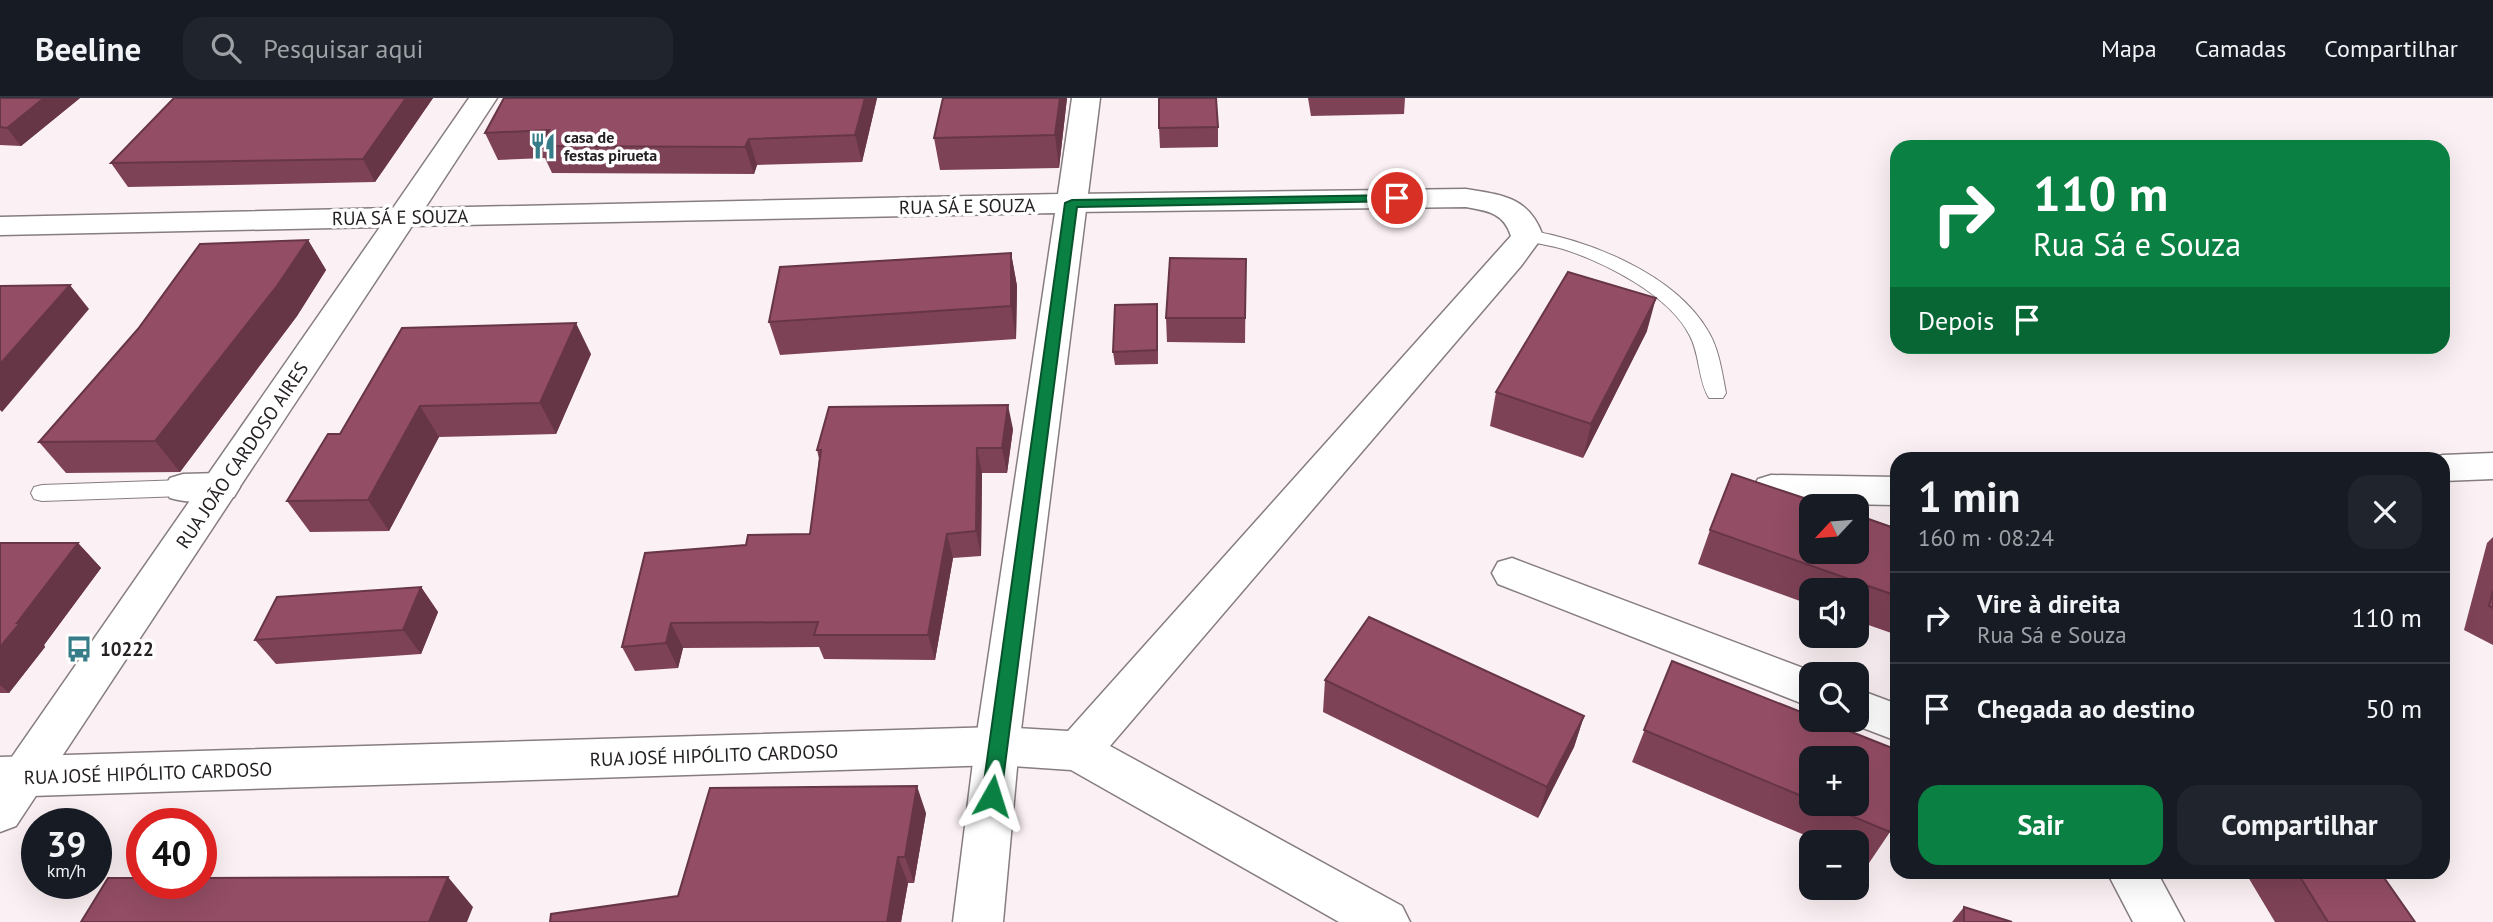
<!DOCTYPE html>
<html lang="pt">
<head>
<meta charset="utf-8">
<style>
	body { margin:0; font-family:"PT Sans",sans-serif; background:#20242c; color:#f1f3f6; height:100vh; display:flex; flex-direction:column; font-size:26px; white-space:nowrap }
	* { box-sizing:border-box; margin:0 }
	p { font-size:23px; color:#9ea1a6 }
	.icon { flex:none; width:38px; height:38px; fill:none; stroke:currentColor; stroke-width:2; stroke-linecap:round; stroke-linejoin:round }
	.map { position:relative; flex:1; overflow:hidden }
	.drawer { position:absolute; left:1890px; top:354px; width:560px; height:427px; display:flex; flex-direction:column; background:#171b24; border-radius:21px; box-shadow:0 7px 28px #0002 }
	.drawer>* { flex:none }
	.guide { position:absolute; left:1890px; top:42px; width:560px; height:214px; border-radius:21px; box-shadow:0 7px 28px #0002; background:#0b8043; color:#fff; overflow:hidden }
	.needle { width:46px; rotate:244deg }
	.tools { position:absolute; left:1799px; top:396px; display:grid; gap:14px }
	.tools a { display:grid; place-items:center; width:70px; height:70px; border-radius:14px; background:#171b24; box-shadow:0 7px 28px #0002; font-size:35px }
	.speed { position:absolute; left:21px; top:710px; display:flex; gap:14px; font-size:35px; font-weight:700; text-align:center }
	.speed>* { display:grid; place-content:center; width:91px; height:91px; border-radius:50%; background:#171b24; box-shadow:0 7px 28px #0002; line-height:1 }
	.speed small { font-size:18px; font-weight:400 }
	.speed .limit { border:10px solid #d22; background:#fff; color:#111 }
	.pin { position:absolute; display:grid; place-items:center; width:60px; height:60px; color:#fff; margin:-30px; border:4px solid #fff; border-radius:50%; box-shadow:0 2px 7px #0007 }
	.me { position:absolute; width:77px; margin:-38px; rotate:6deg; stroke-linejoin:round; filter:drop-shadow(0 0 5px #0008) }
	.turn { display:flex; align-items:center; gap:24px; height:147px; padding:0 28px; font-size:32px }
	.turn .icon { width:91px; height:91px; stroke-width:2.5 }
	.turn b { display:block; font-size:49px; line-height:60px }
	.then { display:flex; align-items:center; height:66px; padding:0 28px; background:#0003; gap:14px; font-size:26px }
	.round { display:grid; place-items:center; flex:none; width:74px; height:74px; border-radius:21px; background:#20242c }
	.summary { display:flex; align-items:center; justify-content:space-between; height:119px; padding:0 28px }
	h1 { font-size:42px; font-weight:800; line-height:52px }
	.primary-button { display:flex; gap:14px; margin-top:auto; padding:14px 28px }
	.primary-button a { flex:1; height:80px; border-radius:21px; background:#0b8043; color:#fff; font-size:28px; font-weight:800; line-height:80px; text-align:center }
	.primary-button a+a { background:#20242c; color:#f1f3f6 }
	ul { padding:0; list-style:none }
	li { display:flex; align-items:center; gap:21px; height:91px; padding:0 28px; border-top:2px solid #363941 }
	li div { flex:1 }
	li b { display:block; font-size:26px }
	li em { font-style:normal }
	header { display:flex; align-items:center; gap:42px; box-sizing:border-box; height:98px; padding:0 35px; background:#171b24; border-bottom:2px solid #363941 }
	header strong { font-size:33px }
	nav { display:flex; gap:38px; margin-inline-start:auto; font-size:24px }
	.search { width:490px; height:63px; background:#20242c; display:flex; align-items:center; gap:18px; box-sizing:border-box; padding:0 24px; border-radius:21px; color:#9ea1a6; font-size:26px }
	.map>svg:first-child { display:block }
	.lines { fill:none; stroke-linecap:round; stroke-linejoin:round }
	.service-casing { stroke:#867d7f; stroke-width:2 }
	.minor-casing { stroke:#867d7f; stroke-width:3 }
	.tertiary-casing { stroke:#867d7f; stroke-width:3 }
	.service { fill:#fff; fill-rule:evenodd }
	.minor { fill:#fff; fill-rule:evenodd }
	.tertiary { fill:#fff; fill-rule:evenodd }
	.wall { fill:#7e4256; fill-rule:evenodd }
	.shaded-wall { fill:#673646 }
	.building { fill:#934d64; stroke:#673646; stroke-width:2 }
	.route { fill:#0b8043; stroke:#07532c; stroke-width:2 }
	.labels { text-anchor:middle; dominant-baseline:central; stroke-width:7; stroke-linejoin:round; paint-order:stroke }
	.far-poi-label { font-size:16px; font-weight:bold; fill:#252122; stroke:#fff; text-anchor:start }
	.street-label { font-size:19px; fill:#252122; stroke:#fff }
	.poi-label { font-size:19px; font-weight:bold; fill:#252122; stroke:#fff; text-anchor:start }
</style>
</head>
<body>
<header>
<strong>Beeline</strong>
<div class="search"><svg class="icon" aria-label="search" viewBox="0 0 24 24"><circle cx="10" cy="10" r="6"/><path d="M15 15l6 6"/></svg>Pesquisar aqui</div>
<nav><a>Mapa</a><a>Camadas</a><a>Compartilhar</a></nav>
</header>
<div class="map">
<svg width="2493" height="824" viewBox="0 0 2493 824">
	<rect width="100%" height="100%" fill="#fbf0f3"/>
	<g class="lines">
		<g class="service-casing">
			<g id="service">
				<path d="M 1527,132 C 1589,142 1675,176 1708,233 C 1719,251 1722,274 1726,295 L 1723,300 L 1709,300 C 1698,282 1700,257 1690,238 C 1670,197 1604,164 1563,151 C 1549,147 1535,145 1520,142 L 1518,138 L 1520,134 Z"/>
				<path d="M 183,382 L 191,384 L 194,390 L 191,396 L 183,398 L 42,403 L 34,401 L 31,395 L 34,389 L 42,387 Z"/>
			</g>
		</g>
		<g class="minor-casing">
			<g id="minor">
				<path d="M 1466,91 C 1503,97 1529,99 1543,138 L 1521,168 L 1110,648 L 1402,808 L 1410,824 L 1339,824 L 1071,672 L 997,667 L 0,699 L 0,659 L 997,629 L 1068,633 L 1511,138 C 1504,115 1488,113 1466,109 L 1072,114 L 1061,111 L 1057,105 L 1061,99 L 1072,96 Z"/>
				<path d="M 2493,355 L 2493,381 L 2443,383 L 2443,360 L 2430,360 L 2443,357 Z"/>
				<path d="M 221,375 L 234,379 L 240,389 L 234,399 C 214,405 190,406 170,400 L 164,390 L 170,380 L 183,376 Z"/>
				<path d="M 1771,377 L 1897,379 L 1897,407 L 1771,405 L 1758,401 L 1752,391 L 1758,381 Z"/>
				<path d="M 1512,460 L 1819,576 L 1811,576 L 1811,609 L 1498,486 L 1492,475 L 1498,464 Z"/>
				<path d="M 1857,591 L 1897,606 L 1897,643 L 1842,622 L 1857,621 Z"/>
				<path d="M 2107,774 L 2157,774 L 2184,824 L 2133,824 Z"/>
			</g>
		</g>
		<g class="tertiary-casing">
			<path id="tertiary" d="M 469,0 L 497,0 L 425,110 L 1058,96 L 1072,0 L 1100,0 L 1019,648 L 1003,824 L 953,824 L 975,648 L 1055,115 L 412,128 L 16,728 L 0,734 L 0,676 L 380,129 L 0,137 L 0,119 L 393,110 Z"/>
		</g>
		<use href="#service" class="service"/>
		<use href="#minor" class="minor"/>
		<use href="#tertiary" class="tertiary"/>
	</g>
	<g class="wall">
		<path d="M 0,0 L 80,0 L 21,48 L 0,47 Z"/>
		<path d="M 174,0 L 433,0 L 375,84 L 128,89 L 111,65 Z"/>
		<path d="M 504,0 L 877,0 L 862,64 L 757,67 L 754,76 L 552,75 L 545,60 L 498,62 L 485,35 Z"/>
		<path d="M 1067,0 L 1059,70 L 940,72 L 934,40 Z"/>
		<path d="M 1308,0 L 1405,0 L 1404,16 L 1311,18 Z"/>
		<path d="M 1218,29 L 1218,49 L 1160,50 L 1159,30 Z"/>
		<path d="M 308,142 L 326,172 L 297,218 L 180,374 L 66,375 L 39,344 Z"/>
		<path d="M 1011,155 L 1017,188 L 1016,241 L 780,257 L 769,224 Z"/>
		<path d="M 1246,161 L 1245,245 L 1167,244 L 1166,220 Z"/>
		<path d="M 1158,219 L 1158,266 L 1115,267 L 1113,254 Z"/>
		<path d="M 402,230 L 591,256 L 556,336 L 439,339 L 389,433 L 310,434 L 287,403 L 340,336 Z"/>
		<path d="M 1647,233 L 1583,360 L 1490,328 L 1496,294 Z"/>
		<path d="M 1013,331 L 1007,375 L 982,375 L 981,458 L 953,460 L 935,562 L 824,561 L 819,549 L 683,550 L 678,570 L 635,573 L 622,549 L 746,447 L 810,436 L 819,361 L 817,352 Z"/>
		<path d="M 1897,431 L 1897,537 L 1857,523 L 1857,492 L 1811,492 L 1811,507 L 1698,466 L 1710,432 Z"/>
		<path d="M 2493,439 L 2493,547 L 2464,532 L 2487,445 Z"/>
		<path d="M 0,445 L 78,445 L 101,470 L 44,547 L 45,549 L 9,595 L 0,595 Z"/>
		<path d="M 421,489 L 438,514 L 421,556 L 276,566 L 255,542 Z"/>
		<path d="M 1672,563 L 1811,618 L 1811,621 L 1819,621 L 1897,652 L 1897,705 L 1890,734 L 1869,765 L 1857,759 L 1857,744 L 1821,744 L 1632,664 ZM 1811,660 L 1857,660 L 1857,705 L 1811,705 Z"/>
		<path d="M 1325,582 L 1584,618 L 1574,649 L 1538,720 L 1323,614 Z"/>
		<path d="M 926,715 L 914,785 L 908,785 L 901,824 L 550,824 L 678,798 Z"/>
		<path d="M 2245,774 L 2380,774 L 2415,824 L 2275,824 Z"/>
		<path d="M 1964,809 L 2012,824 L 1952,824 Z"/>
	</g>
	<g class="shaded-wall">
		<path d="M 44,0 L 80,0 L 21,48 L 7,30 Z"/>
		<path d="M 406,0 L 433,0 L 375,84 L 363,61 Z"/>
		<path d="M 865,0 L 877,0 L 862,64 L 855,37 Z"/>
		<path d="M 1060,0 L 1067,0 L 1059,70 L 1055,37 Z"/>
		<path d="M 749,41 L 757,67 L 754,76 L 745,49 Z"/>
		<path d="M 308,142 L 326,172 L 297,218 L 180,374 L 155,343 Z"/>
		<path d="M 1011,155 L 1017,188 L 1016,241 L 1011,208 Z"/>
		<path d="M 70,187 L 89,211 L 2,314 L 0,312 L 0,266 Z"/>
		<path d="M 1656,200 L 1647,233 L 1583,360 L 1591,326 Z"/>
		<path d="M 576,225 L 591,256 L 556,336 L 540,305 Z"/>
		<path d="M 1008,307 L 1013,331 L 1007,375 L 1002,350 Z"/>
		<path d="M 420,308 L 439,339 L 389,433 L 368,402 Z"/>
		<path d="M 977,350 L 982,375 L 981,458 L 976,433 Z"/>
		<path d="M 947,436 L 953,460 L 935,562 L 928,537 Z"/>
		<path d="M 78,445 L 101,470 L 44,547 L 45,549 L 9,595 L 0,587 L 0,549 Z"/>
		<path d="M 421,489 L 438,514 L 421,556 L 403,532 Z"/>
		<path d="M 671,525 L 683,550 L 678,570 L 666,545 Z"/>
		<path d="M 1584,618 L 1574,649 L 1538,720 L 1547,689 Z"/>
		<path d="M 917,688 L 926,715 L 914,785 L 905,759 Z"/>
		<path d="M 898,759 L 908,785 L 901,824 L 887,824 Z"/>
		<path d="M 448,779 L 473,809 L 467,824 L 429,824 Z"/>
	</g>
	<g class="building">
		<path d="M 0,0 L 44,0 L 7,30 L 0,29 Z"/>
		<path d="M 174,0 L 406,0 L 363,61 L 111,65 Z"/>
		<path d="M 504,0 L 865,0 L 855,37 L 749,41 L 745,49 L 540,48 L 549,32 L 485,35 Z"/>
		<path d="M 943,0 L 1060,0 L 1055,37 L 934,40 Z"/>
		<path d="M 1159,0 L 1216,0 L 1218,29 L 1159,30 Z"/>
		<path d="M 308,142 L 277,188 L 155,343 L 39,344 L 138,231 L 200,146 Z"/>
		<path d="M 1011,155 L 1011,208 L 769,224 L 780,169 Z"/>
		<path d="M 1170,160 L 1246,161 L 1245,220 L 1166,220 Z"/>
		<path d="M 1568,174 L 1656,200 L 1591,326 L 1496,294 Z"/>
		<path d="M 70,187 L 0,266 L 0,188 Z"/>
		<path d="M 1157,206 L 1157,252 L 1113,254 L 1115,207 Z"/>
		<path d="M 576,225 L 540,305 L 420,308 L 368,402 L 287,403 L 328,336 L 340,336 L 402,230 Z"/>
		<path d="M 1008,307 L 1002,350 L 977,350 L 976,433 L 947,436 L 928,537 L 814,537 L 818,524 L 671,525 L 666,545 L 622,549 L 645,455 L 746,447 L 748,437 L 810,436 L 821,352 L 817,352 L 829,309 Z"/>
		<path d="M 1732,376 L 1828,408 L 1811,408 L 1811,453 L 1857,453 L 1857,417 L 1897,431 L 1897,498 L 1710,432 Z"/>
		<path d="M 0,445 L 78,445 L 17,525 L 20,525 L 0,549 Z"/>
		<path d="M 421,489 L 403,532 L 255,542 L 277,499 Z"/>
		<path d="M 2493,493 L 2493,510 L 2489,508 Z"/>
		<path d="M 1369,519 L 1584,618 L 1547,689 L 1325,582 Z"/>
		<path d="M 1672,563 L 1811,618 L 1811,621 L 1819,621 L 1897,652 L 1897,705 L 1890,734 L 1820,705 L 1857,705 L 1857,660 L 1811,660 L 1811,702 L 1644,632 Z"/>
		<path d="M 917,688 L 905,759 L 898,759 L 887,824 L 550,824 L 551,816 L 678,798 L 710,690 Z"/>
		<path d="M 2297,774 L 2380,774 L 2415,824 L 2328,824 Z"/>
		<path d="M 448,779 L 429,824 L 81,824 L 108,780 L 142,780 L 142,786 L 201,786 L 201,780 Z"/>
		<path d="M 1964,809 L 2012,824 L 1964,824 Z"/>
	</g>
	<path class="route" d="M 1397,97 L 1401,98 L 1401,103 L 1077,109 L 1001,698 L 998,704 L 992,707 L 985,704 L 982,698 L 1065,105 L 1072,102 Z"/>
	<defs>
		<g id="restaurant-bare" transform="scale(2.1)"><path d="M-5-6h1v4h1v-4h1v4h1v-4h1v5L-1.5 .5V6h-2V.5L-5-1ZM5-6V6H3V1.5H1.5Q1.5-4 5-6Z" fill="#377d89" stroke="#fff" stroke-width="2.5" paint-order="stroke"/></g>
		<g id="bus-bare" transform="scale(2.1)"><path d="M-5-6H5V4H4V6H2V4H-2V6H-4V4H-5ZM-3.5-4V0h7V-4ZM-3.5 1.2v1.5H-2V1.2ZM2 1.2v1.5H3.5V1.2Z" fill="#377d89" stroke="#fff" stroke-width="2.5" paint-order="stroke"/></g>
	</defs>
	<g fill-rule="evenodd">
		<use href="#restaurant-bare" x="543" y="48"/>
		<use href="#bus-bare" x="79" y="551"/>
	</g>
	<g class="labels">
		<g class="far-poi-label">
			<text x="564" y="39">casa de<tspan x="564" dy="18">festas pirueta</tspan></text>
		</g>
		<g class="street-label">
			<text transform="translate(967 108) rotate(-1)">RUA SÁ E SOUZA</text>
			<text transform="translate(400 119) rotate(-1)">RUA SÁ E SOUZA</text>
			<text transform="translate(242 357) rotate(-56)">RUA JOÃO CARDOSO AIRES</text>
			<text transform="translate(714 657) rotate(-2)">RUA JOSÉ HIPÓLITO CARDOSO</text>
			<text transform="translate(148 675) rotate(-2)">RUA JOSÉ HIPÓLITO CARDOSO</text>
		</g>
		<g class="poi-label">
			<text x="100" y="551">10222</text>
		</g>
	</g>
</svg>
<div class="tools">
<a><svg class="needle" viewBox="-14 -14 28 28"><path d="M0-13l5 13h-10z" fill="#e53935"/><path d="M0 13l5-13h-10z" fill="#9ea1a6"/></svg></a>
<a><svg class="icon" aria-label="sound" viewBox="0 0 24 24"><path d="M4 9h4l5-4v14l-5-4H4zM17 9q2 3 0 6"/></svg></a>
<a><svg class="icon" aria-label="search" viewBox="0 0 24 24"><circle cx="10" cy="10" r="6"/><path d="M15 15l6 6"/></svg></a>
<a>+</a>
<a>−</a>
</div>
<div class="speed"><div>39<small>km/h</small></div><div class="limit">40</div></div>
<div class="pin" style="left:1397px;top:100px;background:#d93025"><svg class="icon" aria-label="arrive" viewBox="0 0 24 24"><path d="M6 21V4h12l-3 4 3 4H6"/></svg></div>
<svg class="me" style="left:992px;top:698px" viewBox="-20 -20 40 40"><path d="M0-17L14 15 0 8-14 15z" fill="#0b8043" stroke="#fff" stroke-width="4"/></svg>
<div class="guide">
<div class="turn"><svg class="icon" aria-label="right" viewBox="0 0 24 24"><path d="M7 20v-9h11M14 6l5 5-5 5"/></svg><div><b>110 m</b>Rua Sá e Souza</div></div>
<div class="then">Depois<svg class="icon" aria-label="arrive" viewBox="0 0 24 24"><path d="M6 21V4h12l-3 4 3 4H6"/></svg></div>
</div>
<section class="drawer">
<div class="summary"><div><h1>1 min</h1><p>160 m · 08:24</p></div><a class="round"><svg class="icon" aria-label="close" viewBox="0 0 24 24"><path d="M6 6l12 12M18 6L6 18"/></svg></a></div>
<ul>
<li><svg class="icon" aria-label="right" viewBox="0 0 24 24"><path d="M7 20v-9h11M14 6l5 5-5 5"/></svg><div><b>Vire à direita</b><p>Rua Sá e Souza</p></div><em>110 m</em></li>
<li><svg class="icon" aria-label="arrive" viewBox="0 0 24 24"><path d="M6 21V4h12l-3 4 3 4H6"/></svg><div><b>Chegada ao destino</b></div><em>50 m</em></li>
</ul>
<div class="primary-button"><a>Sair</a><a>Compartilhar</a></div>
</section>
</div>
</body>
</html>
